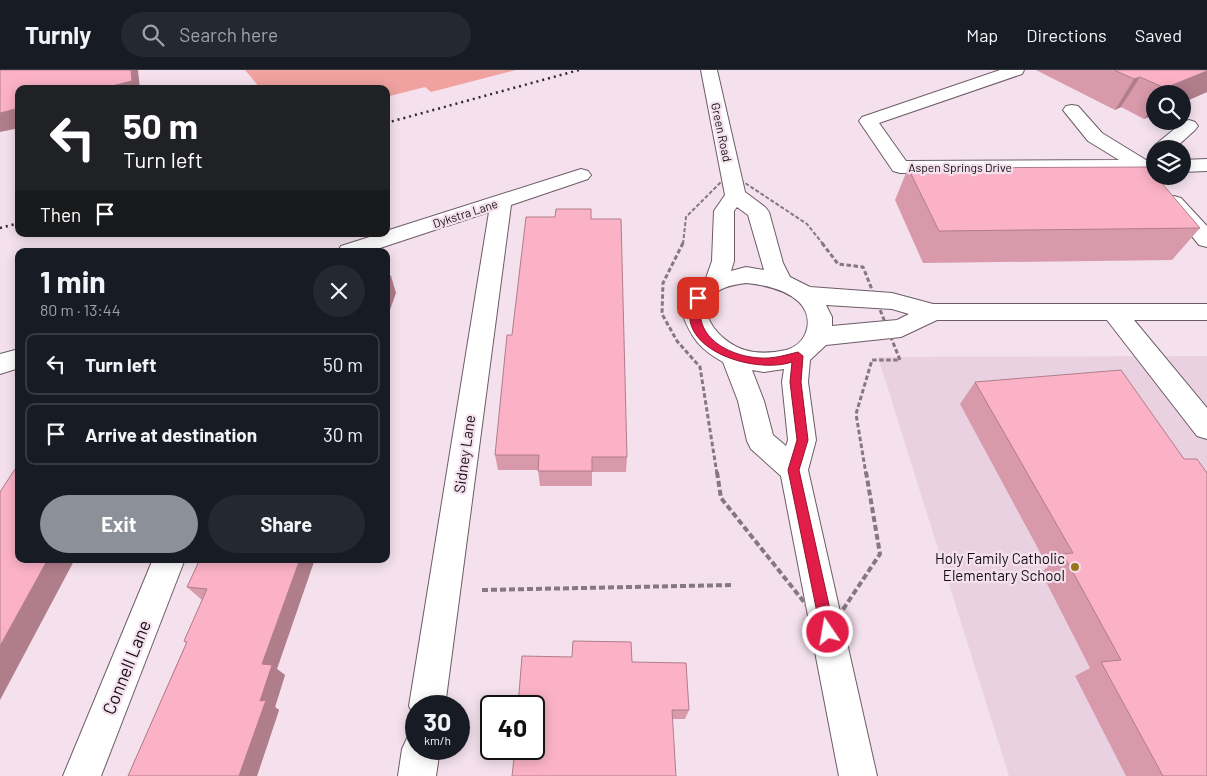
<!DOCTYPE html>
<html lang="en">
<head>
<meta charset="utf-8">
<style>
	body { margin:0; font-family:Barlow,sans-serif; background:#242831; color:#f1f3f6; height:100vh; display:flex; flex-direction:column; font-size:19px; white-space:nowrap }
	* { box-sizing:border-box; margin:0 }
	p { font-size:16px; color:#9ea1a6 }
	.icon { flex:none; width:28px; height:28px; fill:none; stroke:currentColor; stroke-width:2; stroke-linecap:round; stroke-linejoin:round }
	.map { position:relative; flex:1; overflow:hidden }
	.panel { position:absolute; left:15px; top:178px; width:375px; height:315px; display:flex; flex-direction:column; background:#171b24; border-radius:10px; box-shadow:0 2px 12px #0003 }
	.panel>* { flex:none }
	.guide { position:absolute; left:15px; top:15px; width:375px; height:152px; border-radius:10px; box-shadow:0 2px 12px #0003; background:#202124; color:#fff; overflow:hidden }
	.fabs { position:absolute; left:1146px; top:15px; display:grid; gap:10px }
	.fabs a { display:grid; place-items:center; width:45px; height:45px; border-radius:50%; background:#171b24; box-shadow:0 2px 12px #0003; font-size:25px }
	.speed { position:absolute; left:405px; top:625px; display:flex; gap:10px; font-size:25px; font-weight:700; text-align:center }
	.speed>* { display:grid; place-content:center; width:65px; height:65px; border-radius:50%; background:#171b24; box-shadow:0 2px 12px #0003; line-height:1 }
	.speed small { font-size:12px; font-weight:400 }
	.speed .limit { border:2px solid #111; border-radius:8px; background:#fff; color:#111 }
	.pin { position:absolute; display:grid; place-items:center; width:42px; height:42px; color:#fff; margin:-21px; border-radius:10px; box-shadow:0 2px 8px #0006 }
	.me { position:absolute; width:55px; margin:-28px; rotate:348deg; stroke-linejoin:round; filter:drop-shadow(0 0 4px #0008) }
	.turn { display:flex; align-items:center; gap:18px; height:105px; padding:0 25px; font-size:22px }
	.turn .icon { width:65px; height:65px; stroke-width:2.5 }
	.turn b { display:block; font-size:35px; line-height:42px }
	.then { display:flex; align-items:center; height:48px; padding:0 25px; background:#0003; gap:10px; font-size:19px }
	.round { display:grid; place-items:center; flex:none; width:52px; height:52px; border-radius:26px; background:#242831 }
	.headline { display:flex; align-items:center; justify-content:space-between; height:85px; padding:0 25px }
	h1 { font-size:30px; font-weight:700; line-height:38px }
	.primary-button { display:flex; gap:10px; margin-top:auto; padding:10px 25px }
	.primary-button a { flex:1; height:58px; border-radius:30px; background:#8c9099; color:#fff; font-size:20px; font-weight:700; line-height:58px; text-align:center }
	.primary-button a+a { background:#242831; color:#f1f3f6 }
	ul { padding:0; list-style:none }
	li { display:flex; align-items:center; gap:15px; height:62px; margin:0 10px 8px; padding:0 15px; border:2px solid #363941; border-radius:10px }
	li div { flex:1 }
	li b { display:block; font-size:19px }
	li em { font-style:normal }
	header { display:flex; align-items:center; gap:30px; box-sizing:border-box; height:70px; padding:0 25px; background:#171b24; border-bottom:1px solid #363941 }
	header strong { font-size:24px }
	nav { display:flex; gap:28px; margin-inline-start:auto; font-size:18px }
	.search { width:350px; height:45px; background:#242831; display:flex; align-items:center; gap:12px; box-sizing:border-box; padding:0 18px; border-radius:28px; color:#9ea1a6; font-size:19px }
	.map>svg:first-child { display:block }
	.built { fill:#ead1e2 }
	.green { fill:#efa29f }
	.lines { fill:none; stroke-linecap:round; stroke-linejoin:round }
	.minor-casing { stroke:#6c5c67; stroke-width:2 }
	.path-far2 { stroke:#857880; stroke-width:2; stroke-dasharray:4 2; stroke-linecap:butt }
	.path-far1 { stroke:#857880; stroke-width:3; stroke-dasharray:4.5 2.5; stroke-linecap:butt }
	.path { stroke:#857880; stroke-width:4; stroke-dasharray:6 3; stroke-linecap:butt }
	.minor { fill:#fff; fill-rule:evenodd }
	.rail { stroke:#30282d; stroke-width:2.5; stroke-dasharray:2 4; stroke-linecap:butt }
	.wall { fill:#d899ab }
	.shaded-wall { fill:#b07d8b }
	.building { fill:#fbb2c7; stroke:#b07d8b }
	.route { fill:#e11d48; stroke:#92132f }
	.poi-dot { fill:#97761f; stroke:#f4e1ed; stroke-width:2 }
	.labels { text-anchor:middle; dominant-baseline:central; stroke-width:4.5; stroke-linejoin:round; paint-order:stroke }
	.far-street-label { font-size:12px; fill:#150f13; stroke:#f4e1ed }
	.street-label { font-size:15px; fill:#150f13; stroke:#f4e1ed }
	.poi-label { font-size:15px; fill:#150f13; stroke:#f4e1ed; text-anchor:end }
	.near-street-label { font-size:18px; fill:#150f13; stroke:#f4e1ed }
</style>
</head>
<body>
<header>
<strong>Turnly</strong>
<div class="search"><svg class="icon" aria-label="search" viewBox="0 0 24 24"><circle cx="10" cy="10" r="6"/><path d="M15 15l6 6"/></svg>Search here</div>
<nav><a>Map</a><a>Directions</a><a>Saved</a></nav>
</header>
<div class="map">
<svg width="1207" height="706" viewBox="0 0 1207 706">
	<rect width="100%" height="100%" fill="#f4e1ed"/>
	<path class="built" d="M 1207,286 L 1207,706 L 1009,706 L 878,287 Z"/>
	<path class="green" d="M 245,0 L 516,0 L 431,22 L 425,17 L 386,27 L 386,19 L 261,19 Z"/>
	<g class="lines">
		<g class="minor-casing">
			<g id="minor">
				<path d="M 701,0 L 717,0 L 745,122 L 765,137 L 769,142 L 783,193 L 790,207 L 810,217 L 892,223 L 933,234 L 1207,234 L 1207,250 L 1134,250 L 1207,338 L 1207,369 L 1197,366 L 1107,250 L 937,250 L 901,267 L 826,275 L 810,290 L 808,312 L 816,370 L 808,400 L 877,706 L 839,706 L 781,406 L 751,379 L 747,371 L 738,331 L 723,292 C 700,279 691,268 682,243 L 690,221 L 706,208 L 712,191 L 714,141 L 725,125 ZM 737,137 L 748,145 L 764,200 L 746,197 L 731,201 L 734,191 L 734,141 ZM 746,213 C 765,215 785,219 799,232 C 815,248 808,274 786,280 C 772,283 758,284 745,280 C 719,273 686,234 724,218 C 731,215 739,214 746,213 ZM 826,235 L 892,239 L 909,244 L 897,250 L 832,256 L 832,247 ZM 784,299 L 782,312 L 788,370 L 786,376 L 773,365 L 764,331 L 752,300 L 764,302 Z"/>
				<path d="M 1000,0 L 1024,0 L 1022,4 L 879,53 L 906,91 L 1119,90 L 1088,71 L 1063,40 L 1066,36 L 1072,35 L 1078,36 L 1102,63 L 1146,90 L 1155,90 L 1155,102 L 900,103 L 893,101 L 859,51 L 862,47 Z"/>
				<path d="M 1189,50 L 1195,52 L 1198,56 L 1195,60 L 1174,79 L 1155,79 L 1155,83 L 1152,79 L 1155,75 L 1183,52 Z"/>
				<path d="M 1207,89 L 1207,101 L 1182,102 L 1182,90 Z"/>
				<path d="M 581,99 L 588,101 L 591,105 L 588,109 L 511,135 L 445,636 L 416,636 L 416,650 L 409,636 L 489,142 L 371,181 L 338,181 L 341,176 L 379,164 L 386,164 L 386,161 Z"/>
				<path d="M 1174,126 L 1181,128 L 1207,156 L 1207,177 L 1199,175 L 1164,132 L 1167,128 Z"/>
				<path d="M 19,279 L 19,298 L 0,304 L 0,284 Z"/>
				<path d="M 153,489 L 185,489 L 101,706 L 63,706 Z"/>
				<path d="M 416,662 L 416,679 L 440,679 L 436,706 L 398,706 L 402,679 L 408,666 Z"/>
			</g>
		</g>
		<path class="path-far2" d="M 683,174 L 686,147 L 730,103 L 807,154 L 823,174"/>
		<g class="path-far1">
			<path d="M 683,173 L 663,213 L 662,244 L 677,271 L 700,297 L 717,404"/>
			<path d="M 822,173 L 838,194 L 863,197 L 900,290 L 872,290 L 856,344 L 866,404"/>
		</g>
		<g class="path">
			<path d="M 717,402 L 721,428 L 828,562 L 880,484 L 866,402"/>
			<path d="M 482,520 L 732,515"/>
		</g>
		<use href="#minor" class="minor"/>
		<g class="rail">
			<path d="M 386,53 L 579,0"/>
			<path d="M 0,158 L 19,153"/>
		</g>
	</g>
	<g class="wall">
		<path d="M 1036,0 L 1207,0 L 1207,22 L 1182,33 L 1182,24 L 1155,24 L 1155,44 L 1144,49 L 1121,37 L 1115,40 Z"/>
		<path d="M 908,98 L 1200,158 L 1172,190 L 923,193 L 895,130 Z"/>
		<path d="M 591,149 L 627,387 L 626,402 L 592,402 L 592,416 L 540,416 L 538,400 L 498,400 L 495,385 Z"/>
		<path d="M 975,312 L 1207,706 L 1126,706 L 1075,606 L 1090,598 L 1041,502 L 1048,497 L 960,334 Z"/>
		<path d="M 200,489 L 277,599 L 285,605 L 275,637 L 279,640 L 257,706 L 128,706 L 186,573 L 184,571 L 202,530 L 187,517 Z"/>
		<path d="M 632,592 L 689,640 L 685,649 L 673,649 Z"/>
	</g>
	<g class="shaded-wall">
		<path d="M 131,0 L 138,0 L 140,19 L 100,19 Z"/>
		<path d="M 1207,1 L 1207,22 L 1182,33 L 1182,24 L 1161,24 L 1165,18 Z"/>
		<path d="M 1140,7 L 1121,37 L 1115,40 L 1134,9 Z"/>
		<path d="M 1155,33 L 1155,44 L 1144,49 Z"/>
		<path d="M 19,38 L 19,58 L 0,62 L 0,43 Z"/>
		<path d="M 391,206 L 396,223 L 386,251 L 386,218 Z"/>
		<path d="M 48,489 L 75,489 L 0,630 L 0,576 Z"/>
		<path d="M 300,489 L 315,489 L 277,599 L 285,605 L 275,637 L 279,640 L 257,706 L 239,706 L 260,631 L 262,594 Z"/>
	</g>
	<g class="building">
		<path d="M 0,0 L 131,0 L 132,11 L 100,19 L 19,19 L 19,38 L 0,43 Z"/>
		<path d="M 1114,0 L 1207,0 L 1207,1 L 1165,18 L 1140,7 L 1134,9 Z"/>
		<path d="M 1148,97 L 1200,158 L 939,161 L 908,98 Z"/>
		<path d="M 556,139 L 591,139 L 591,149 L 621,149 L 627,387 L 592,387 L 592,401 L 538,401 L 539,385 L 495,385 L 507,265 L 512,265 L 526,147 L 555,147 Z"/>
		<path d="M 386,206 L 391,206 L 386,218 Z"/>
		<path d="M 1121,300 L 1184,389 L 1197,389 L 1207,403 L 1207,706 L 1163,706 L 1101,592 L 1121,590 L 1063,484 L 1073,483 L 975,312 Z"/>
		<path d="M 19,393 L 19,489 L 48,489 L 0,576 L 0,422 Z"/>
		<path d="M 200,489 L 300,489 L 262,594 L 272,595 L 260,631 L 266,630 L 239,706 L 128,706 L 187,572 L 184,571 L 207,519 L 187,517 Z"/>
		<path d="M 573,571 L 631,572 L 632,592 L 686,593 L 689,640 L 672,640 L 676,706 L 512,706 L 515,679 L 534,679 L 534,636 L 518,636 L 522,586 L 572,587 Z"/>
	</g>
	<path class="route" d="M 698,224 L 703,228 C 690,265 727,286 760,288 C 773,289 786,285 798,282 L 803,286 L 801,312 L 808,370 L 799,400 L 835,562 L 833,567 L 828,569 L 823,567 L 821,562 L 788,400 L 797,370 L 790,312 L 792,292 C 754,305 667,278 695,225 Z"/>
	<circle class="poi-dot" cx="1075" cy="497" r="5"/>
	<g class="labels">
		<g class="far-street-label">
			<text transform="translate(722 62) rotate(78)">Green Road</text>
			<text x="960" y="97">Aspen Springs Drive</text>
			<text transform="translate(465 143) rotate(-18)">Dykstra Lane</text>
		</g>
		<g class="street-label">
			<text transform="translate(464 384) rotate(-82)">Sidney Lane</text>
		</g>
		<g class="poi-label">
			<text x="1065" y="488">Holy Family Catholic<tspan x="1065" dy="17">Elementary School</tspan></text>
		</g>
		<g class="near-street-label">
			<text transform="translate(126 597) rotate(-68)">Connell Lane</text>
		</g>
	</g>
</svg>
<div class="fabs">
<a><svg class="icon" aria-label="search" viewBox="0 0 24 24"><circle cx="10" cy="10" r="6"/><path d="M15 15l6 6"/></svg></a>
<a><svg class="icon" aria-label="layers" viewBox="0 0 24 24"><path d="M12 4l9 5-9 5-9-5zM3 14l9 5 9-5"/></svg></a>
</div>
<div class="speed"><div>30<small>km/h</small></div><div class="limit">40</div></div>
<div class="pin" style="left:698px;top:228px;background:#d93025"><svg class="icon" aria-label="arrive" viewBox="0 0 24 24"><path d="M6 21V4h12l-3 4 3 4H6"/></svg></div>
<svg class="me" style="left:828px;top:562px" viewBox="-20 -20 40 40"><circle r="17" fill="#e11d48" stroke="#fff" stroke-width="3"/><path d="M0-11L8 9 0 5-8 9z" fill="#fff"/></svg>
<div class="guide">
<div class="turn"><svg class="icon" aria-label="left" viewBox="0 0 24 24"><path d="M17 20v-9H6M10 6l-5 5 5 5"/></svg><div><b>50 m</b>Turn left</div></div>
<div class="then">Then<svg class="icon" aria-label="arrive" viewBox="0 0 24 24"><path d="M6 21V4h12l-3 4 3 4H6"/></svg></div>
</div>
<section class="panel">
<div class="headline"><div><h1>1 min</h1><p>80 m · 13:44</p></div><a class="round"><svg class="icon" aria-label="close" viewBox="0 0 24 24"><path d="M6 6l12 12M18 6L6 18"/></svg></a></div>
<ul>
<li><svg class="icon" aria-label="left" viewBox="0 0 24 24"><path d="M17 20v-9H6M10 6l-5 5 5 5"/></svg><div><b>Turn left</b></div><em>50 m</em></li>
<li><svg class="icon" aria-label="arrive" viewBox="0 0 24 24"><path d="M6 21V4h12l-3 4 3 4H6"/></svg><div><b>Arrive at destination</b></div><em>30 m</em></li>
</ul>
<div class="primary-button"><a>Exit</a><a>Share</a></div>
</section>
</div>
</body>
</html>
